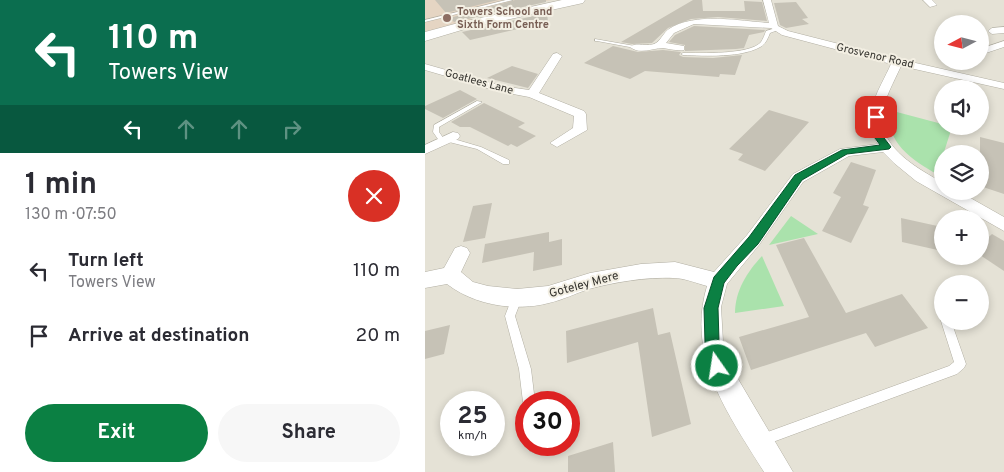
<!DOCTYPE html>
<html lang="en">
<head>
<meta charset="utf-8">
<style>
	body { margin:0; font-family:Overpass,sans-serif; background:#f7f7f7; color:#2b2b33; height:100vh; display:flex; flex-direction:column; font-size:19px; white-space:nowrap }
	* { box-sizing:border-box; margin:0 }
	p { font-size:16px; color:#7c7c81 }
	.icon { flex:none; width:28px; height:28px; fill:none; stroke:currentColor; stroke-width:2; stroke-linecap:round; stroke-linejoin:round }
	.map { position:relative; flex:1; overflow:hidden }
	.details { display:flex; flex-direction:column; background:#fff; width:425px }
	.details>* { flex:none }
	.hud { background:#0b6e4f; color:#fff; overflow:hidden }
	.needle { width:32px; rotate:263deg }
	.buttons { position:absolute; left:509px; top:15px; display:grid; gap:10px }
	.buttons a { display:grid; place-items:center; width:55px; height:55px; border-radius:50%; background:#fff; box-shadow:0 2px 8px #0003; font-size:25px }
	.speed { position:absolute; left:15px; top:391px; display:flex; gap:10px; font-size:25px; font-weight:700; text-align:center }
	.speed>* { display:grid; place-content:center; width:65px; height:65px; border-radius:50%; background:#fff; box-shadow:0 2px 8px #0003; line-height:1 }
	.speed small { font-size:12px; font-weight:400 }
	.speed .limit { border:8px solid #d22; background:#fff; color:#111 }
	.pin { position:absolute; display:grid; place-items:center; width:42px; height:42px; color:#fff; margin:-21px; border-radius:10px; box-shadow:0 2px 8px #0006 }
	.me { position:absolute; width:55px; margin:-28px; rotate:347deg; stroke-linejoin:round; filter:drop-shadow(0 0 4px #0008) }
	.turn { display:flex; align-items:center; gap:18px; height:105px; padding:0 25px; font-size:22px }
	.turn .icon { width:65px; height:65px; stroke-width:2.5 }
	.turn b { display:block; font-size:35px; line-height:42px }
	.lanes { display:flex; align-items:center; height:48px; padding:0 25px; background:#0003; justify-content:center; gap:25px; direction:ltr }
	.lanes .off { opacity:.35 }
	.round { display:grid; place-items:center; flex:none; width:52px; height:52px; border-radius:26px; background:#f7f7f7 }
	.headline { display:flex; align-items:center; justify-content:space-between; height:85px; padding:0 25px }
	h1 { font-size:30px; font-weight:700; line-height:38px }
	.action { display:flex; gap:10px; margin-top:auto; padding:10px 25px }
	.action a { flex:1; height:58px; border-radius:30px; background:#0b8043; color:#fff; font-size:20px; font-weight:700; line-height:58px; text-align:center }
	.action a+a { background:#f7f7f7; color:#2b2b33 }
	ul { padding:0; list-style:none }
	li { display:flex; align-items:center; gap:15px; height:65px; padding:0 25px }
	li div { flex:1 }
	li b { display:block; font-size:19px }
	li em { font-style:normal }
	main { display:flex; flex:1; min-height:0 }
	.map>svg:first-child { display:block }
	.education { fill:#e5d5c3 }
	.green { fill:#aae2ac }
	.building { fill:#c6c2b6 }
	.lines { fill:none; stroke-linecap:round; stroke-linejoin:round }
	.lane-casing { stroke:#b2afa3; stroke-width:1 }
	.street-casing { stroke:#b2afa3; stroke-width:1 }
	.primary-casing { stroke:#b2afa3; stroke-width:1 }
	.lane { fill:#fff; fill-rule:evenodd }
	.street { fill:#fff; fill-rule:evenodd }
	.primary { fill:#fff; fill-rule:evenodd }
	.route { fill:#0b8043; stroke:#07532c }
	.education-dot { fill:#8d6e63; stroke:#f3efe3; stroke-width:2 }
	.labels { text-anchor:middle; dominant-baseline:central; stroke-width:4; stroke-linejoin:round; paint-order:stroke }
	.far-education-label { font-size:11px; font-weight:bold; fill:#785e54; stroke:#f3efe3; text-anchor:start }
	.far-street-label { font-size:11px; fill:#33322d; stroke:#f3efe3 }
	.street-label { font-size:12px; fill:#33322d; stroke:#f3efe3 }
</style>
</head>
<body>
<main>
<section class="details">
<div class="hud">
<div class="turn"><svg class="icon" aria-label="left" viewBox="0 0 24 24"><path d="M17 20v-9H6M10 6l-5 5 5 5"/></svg><div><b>110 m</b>Towers View</div></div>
<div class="lanes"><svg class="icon" aria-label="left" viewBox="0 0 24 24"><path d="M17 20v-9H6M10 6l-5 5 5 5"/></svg><svg class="icon off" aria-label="ahead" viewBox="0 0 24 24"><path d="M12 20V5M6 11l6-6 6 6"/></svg><svg class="icon off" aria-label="ahead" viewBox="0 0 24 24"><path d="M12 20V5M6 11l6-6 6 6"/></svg><svg class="icon off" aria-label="right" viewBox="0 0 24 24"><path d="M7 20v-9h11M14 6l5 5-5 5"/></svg></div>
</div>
<div class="headline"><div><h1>1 min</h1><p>130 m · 07:50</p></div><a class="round" style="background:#d93025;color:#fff"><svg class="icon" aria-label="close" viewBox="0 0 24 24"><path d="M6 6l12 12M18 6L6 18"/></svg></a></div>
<ul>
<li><svg class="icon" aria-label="left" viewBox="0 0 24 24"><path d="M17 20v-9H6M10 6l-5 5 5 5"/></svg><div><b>Turn left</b><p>Towers View</p></div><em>110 m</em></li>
<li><svg class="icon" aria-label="arrive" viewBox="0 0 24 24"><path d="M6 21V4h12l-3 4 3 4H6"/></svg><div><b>Arrive at destination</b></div><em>20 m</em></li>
</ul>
<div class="action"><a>Exit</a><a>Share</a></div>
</section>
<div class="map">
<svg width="579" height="472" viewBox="0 0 579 472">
	<rect width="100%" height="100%" fill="#e5e2d6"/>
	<path class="education" d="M 0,0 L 127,0 L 38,15 L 51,21 L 0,32 Z"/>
	<g class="green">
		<path d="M 468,111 L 517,124 L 518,126 L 527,127 L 512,174 C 490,162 456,140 468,111 Z"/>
		<path d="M 366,216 L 393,234 L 344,245 Z"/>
		<path d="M 337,256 L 359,306 L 310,313 C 310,291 322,272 337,256 Z"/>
	</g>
	<g class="building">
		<path d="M 10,0 L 73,0 L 21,13 Z"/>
		<path d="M 90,0 L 121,0 L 121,2 L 29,22 L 25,18 Z"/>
		<path d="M 268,0 L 277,0 L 278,11 L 320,11 L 319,1 L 337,2 L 342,21 L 293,17 L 266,19 L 243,28 L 227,43 L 207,44 L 196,42 Z"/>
		<path d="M 371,2 L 383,18 L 377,19 L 384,24 L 361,28 L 355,25 L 349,3 Z"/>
		<path d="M 122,13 L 123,22 L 45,40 L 37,32 Z"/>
		<path d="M 269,26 L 340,30 L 339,32 L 324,35 L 319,48 L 311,49 L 260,51 L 260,45 L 244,42 L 250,35 Z"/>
		<path d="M 188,46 L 213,52 L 238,50 L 256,52 L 254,55 L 258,57 L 288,58 L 317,55 L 310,75 L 295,74 L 294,77 L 220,71 L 205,79 L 159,63 Z"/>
		<path d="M 87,66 L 113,74 L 103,88 L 62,78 Z"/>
		<path d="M 35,90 L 52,99 L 18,118 L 0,109 L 0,106 Z"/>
		<path d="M 59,103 L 100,123 L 93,127 L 111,136 L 92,147 L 86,144 L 83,146 L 45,127 L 35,127 L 26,122 Z"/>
		<path d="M 344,110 L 384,122 L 340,171 L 313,160 L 318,154 L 304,149 Z"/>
		<path d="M 555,137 L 579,143 L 579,194 L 555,186 Z"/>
		<path d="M 426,162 L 451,170 L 438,205 L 444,207 L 426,243 L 397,231 L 416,197 L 408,193 Z"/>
		<path d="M 67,203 L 60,238 L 38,242 L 48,206 Z"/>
		<path d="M 476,218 L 517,227 L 517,251 L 477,242 Z"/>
		<path d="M 124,232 L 124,242 L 137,239 L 137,265 L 108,271 L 109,252 L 57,263 L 60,244 Z"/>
		<path d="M 567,234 L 579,241 L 579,271 L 555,255 L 555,245 Z"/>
		<path d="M 379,238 L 421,313 L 477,294 L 503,328 L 450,347 L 441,333 L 326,370 L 314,337 L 384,317 L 351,245 Z"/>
		<path d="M 228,308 L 233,335 L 245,332 L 266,424 L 227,437 L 213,342 L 142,363 L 141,331 Z"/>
		<path d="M 25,325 L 19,354 L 0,359 L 0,331 Z"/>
		<path d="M 188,442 L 190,472 L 143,472 L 143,456 Z"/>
	</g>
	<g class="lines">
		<g class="lane-casing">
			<g id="lane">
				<path d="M 81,0 L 88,0 L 0,22 L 0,20 Z"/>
				<path d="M 351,28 L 353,30 L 345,33 C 343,38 341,43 337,46 C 318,58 280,56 258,55 L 256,54 L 258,53 C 275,53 325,55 336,42 C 338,39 340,34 341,31 Z"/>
				<path d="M 170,39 L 210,46 L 212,47 L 210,48 L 172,41 L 170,41 Z"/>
				<path d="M 52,101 L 57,102 L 14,127 L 14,132 L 19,139 L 22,137 L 56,147 L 84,160 L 84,164 L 78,164 L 52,149 L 20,141 L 19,142 L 15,142 L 8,132 L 9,125 Z"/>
				<path d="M 92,294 L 96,295 L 97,298 L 90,316 L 106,369 L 110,402 L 101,402 L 101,407 L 98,402 L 94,369 L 80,316 L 88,295 Z"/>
				<path d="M 518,317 L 518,321 L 526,321 L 541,364 L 539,368 L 532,374 L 337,446 L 332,445 L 331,440 L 332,435 L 337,434 L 524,366 L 529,362 L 516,321 Z"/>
				<path d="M 103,445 L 117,445 L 115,451 L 110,453 L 105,451 Z"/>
			</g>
		</g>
		<g class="street-casing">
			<g id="street">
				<path d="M 338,0 L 346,0 L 353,26 L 363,31 L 473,59 L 579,83 L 579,89 L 476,66 C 469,82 458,100 457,117 C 456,149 494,169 518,183 L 518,191 L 533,191 L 579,217 L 579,231 L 491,181 L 469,163 L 458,152 L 424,156 L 378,182 L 334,245 L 302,284 L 296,307 L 298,342 L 303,362 L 368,472 L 339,472 C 303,414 261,357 282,286 C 271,283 259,278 248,278 C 221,277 190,282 164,289 C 151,293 138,300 124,303 C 90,312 49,305 22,284 L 0,288 L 0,272 L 19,268 L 30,248 L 36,246 L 42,248 L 45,253 L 36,272 L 48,282 L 63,286 L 92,289 L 123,286 L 165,273 L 216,264 L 250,262 L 289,272 L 322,235 L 368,174 L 415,149 L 453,144 C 434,117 455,89 466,64 L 357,35 L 346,28 L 269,24 L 249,33 L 241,43 L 259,46 L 259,50 C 252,51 245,49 238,48 C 227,48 215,55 205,47 C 212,41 223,48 231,43 C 236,40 239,32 244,29 C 270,12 314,21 344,23 Z"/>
				<path d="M 498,0 L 507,0 L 512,5 L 505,7 Z"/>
				<path d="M 579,27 L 579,33 L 567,34 L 563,31 L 567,28 Z"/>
				<path d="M 579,41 L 579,47 L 555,55 L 555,49 Z"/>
				<path d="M 132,53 L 137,56 L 114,93 L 159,111 L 161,114 L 162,130 L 132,147 L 125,143 L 148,128 L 149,116 L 104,97 L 72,91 L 0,70 L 0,64 L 77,86 L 104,90 L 128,54 Z"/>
				<path d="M 28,132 L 33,133 L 35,136 L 33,139 L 0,154 L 0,145 Z"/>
			</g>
		</g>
		<g class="primary-casing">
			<path id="primary" d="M 137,0 L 160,0 L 158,3 L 40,29 L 0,41 L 0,32 L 37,22 Z"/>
		</g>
		<use href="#lane" class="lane"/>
		<use href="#street" class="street"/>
		<use href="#primary" class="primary"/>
	</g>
	<path class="route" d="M 451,114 L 455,117 L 459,138 L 466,147 L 464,149 L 422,154 L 377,180 L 333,244 L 312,266 L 299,283 L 293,308 L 294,342 L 300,366 L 298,371 L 292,373 L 287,371 L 280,342 L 279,308 L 289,277 L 324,237 L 370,175 L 417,150 L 455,145 L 450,138 L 447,117 Z"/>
	<circle class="education-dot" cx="22" cy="18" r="5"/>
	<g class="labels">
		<g class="far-education-label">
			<text x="32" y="12">Towers School and<tspan x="32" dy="13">Sixth Form Centre</tspan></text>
		</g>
		<g class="far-street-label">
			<text transform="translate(450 56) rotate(13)">Grosvenor Road</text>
			<text transform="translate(54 82) rotate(15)">Goatlees Lane</text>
		</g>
		<g class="street-label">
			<text transform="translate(159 285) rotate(-15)">Goteley Mere</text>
		</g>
	</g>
</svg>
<div class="buttons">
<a><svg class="needle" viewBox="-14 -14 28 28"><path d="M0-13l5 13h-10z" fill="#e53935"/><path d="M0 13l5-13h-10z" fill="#7c7c81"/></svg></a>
<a><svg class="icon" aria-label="sound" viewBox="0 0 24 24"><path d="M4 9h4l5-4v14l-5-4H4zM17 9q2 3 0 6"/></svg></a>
<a><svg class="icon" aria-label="layers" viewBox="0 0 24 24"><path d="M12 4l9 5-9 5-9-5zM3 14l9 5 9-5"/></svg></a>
<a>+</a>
<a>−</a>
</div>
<div class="speed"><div>25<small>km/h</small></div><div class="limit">30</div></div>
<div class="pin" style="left:451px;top:117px;background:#d93025"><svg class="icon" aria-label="arrive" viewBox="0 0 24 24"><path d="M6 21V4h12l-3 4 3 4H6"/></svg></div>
<svg class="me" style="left:292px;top:366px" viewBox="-20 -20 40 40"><circle r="17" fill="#0b8043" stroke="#fff" stroke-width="3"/><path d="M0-11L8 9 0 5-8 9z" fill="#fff"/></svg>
</div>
</main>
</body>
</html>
